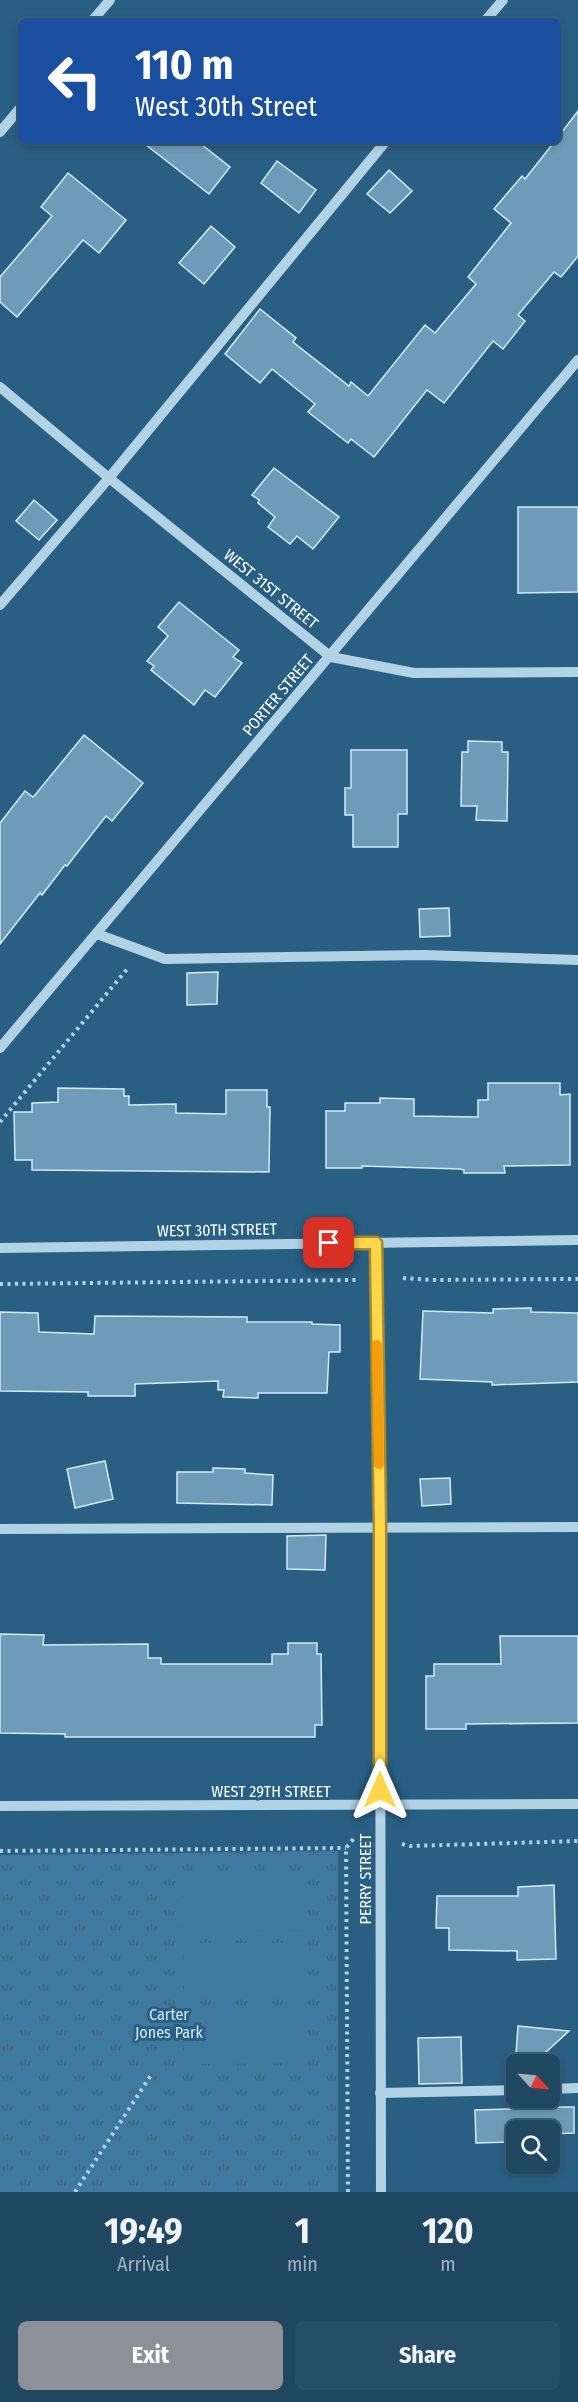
<!DOCTYPE html>
<html lang="en">
<head>
<meta charset="utf-8">
<style>
	body { margin:0; font-family:"Fira Sans Condensed",sans-serif; background:#274e68; color:#f1f3f6; height:100vh; display:flex; flex-direction:column; font-size:22px; white-space:nowrap }
	* { box-sizing:border-box; margin:0 }
	p { font-size:20px; color:#a1b2be }
	.icon { flex:none; width:33px; height:33px; fill:none; stroke:currentColor; stroke-width:2; stroke-linecap:round; stroke-linejoin:round }
	.map { position:relative; height:2192px; overflow:hidden }
	.drawer { display:flex; flex-direction:column; background:#1f4762; flex:1 }
	.drawer>* { flex:none }
	.guide { position:absolute; left:18px; top:18px; width:543px; height:126px; border-radius:9px; box-shadow:0 3px 9px #0003,0 0 0 2px #3c5f77; background:#1a4fa0; color:#fff; overflow:hidden }
	.needle { width:39px; rotate:116deg }
	.buttons { position:absolute; left:506px; top:2054px; display:grid; gap:12px }
	.buttons a { display:grid; place-items:center; width:54px; height:54px; border-radius:9px; background:#1f4762; box-shadow:0 3px 9px #0003,0 0 0 2px #3c5f77; font-size:30px }
	.pin { position:absolute; display:grid; place-items:center; width:51px; height:51px; color:#fff; margin:-26px; border-radius:12px; box-shadow:0 3px 9px #0006 }
	.me { position:absolute; width:66px; margin:-33px; rotate:0deg; stroke-linejoin:round; filter:drop-shadow(0 0 4px #0008) }
	.turn { display:flex; align-items:center; gap:21px; height:126px; padding:0 18px; font-size:27px }
	.turn .icon { width:78px; height:78px; stroke-width:2.5 }
	.turn b { display:block; font-size:42px; line-height:51px }
	.eta { display:flex; justify-content:space-evenly; align-items:center; height:102px; text-align:center }
	.eta b { font-size:36px; font-weight:700; line-height:42px }
	.button { display:flex; gap:12px; margin-top:auto; padding:12px 18px }
	.button a { flex:1; height:69px; border-radius:9px; background:#8c9099; color:#fff; font-size:24px; font-weight:700; line-height:69px; text-align:center }
	.button a+a { background:#274e68; color:#f1f3f6 }
	.map>svg:first-child { display:block }
	.park { fill:url(#park-tufts) }
	.garden { fill:#3e7a9f }
	.building { fill:#6d9bb8; stroke:#d5e9f5; stroke-width:1.5 }
	.lines { fill:none; stroke-linecap:round; stroke-linejoin:round }
	.path { stroke:#b2d3e6; stroke-width:4; stroke-dasharray:3 4.5; stroke-linecap:butt }
	.minor { stroke:#b2d3e6; stroke-width:10 }
	.route-casing { stroke:#a68a30; stroke-width:15 }
	.route { stroke:#ffd54a; stroke-width:10 }
	.slow { stroke:#f59e0b; stroke-width:10 }
	.labels { text-anchor:middle; dominant-baseline:central; stroke-width:6; stroke-linejoin:round; paint-order:stroke }
	.street-label { font-size:16px; fill:#fff; stroke:#295f83 }
	.park-label { font-size:16px; fill:#d5e9f5; stroke:#295f83 }
</style>
</head>
<body>
<div class="map">
<svg width="578" height="2192" viewBox="0 0 578 2192">
	<defs>
		<pattern id="park-tufts" width="24" height="20" patternUnits="userSpaceOnUse" patternTransform="scale(1.5)"><rect width="24" height="20" fill="#3e7a9f"/><path d="M3 7l-1-3M5 7V3M7 7l1-3M15 17l-1-3M17 17v-4M19 17l1-3" fill="none" stroke="#456376"/></pattern>
	</defs>
	<rect width="100%" height="100%" fill="#295f83"/>
	<path class="park" d="M 338,1851 L 338,2192 L 0,2192 L 0,1855 Z"/>
	<g class="garden">
		<path d="M 302,1875 L 302,1930 L 183,1931 L 183,1876 Z"/>
		<path d="M 183,1943 L 303,1943 L 303,1997 L 184,1998 Z"/>
		<path d="M 183,2009 L 303,2009 L 304,2063 L 184,2064 Z"/>
	</g>
	<g class="building">
		<path d="M 578,111 L 578,256 L 561,277 L 554,272 L 518,315 L 525,321 L 503,349 L 493,341 L 444,403 L 427,390 L 374,457 L 351,439 L 348,443 L 308,412 L 315,404 L 272,369 L 260,383 L 225,354 L 260,309 L 296,338 L 293,342 L 349,386 L 351,382 L 368,396 L 425,325 L 435,333 L 476,284 L 468,277 L 511,223 L 494,209 L 522,176 L 525,179 L 555,141 L 558,141 L 558,137 Z"/>
		<path d="M 141,141 L 197,141 L 230,167 L 209,194 Z"/>
		<path d="M 277,161 L 316,190 L 299,213 L 261,183 Z"/>
		<path d="M 389,170 L 412,191 L 390,213 L 367,194 Z"/>
		<path d="M 68,173 L 126,220 L 99,253 L 83,240 L 17,317 L 0,302 L 0,277 L 52,216 L 41,207 Z"/>
		<path d="M 211,226 L 235,247 L 204,284 L 179,263 Z"/>
		<path d="M 274,468 L 339,517 L 313,549 L 297,536 L 290,544 L 268,527 L 275,517 L 258,503 L 259,500 L 252,495 Z"/>
		<path d="M 34,500 L 57,520 L 39,540 L 16,521 Z"/>
		<path d="M 518,507 L 578,507 L 578,592 L 518,593 Z"/>
		<path d="M 179,602 L 239,650 L 233,657 L 242,663 L 215,697 L 205,690 L 194,705 L 151,670 L 154,666 L 147,661 L 168,636 L 158,627 Z"/>
		<path d="M 84,735 L 143,783 L 112,821 L 106,816 L 67,866 L 65,865 L 42,895 L 40,893 L 0,944 L 0,823 L 25,791 L 33,797 L 35,795 Z"/>
		<path d="M 468,741 L 502,742 L 502,752 L 508,752 L 507,821 L 476,820 L 477,806 L 461,806 L 462,752 L 468,752 Z"/>
		<path d="M 351,750 L 407,750 L 407,814 L 398,814 L 398,847 L 353,847 L 353,815 L 345,815 L 345,788 L 351,788 Z"/>
		<path d="M 449,908 L 450,936 L 420,937 L 419,909 Z"/>
		<path d="M 218,972 L 217,1004 L 187,1005 L 187,973 Z"/>
		<path d="M 488,1083 L 560,1083 L 560,1095 L 570,1094 L 570,1165 L 504,1166 L 505,1173 L 464,1173 L 464,1170 L 460,1169 L 362,1166 L 362,1168 L 326,1168 L 326,1111 L 345,1111 L 345,1103 L 380,1103 L 380,1098 L 414,1099 L 414,1116 L 478,1117 L 478,1100 L 488,1100 Z"/>
		<path d="M 58,1088 L 124,1089 L 124,1096 L 129,1096 L 129,1105 L 176,1104 L 176,1113 L 226,1114 L 226,1090 L 267,1090 L 267,1107 L 270,1107 L 269,1172 L 32,1170 L 32,1160 L 15,1160 L 14,1112 L 32,1112 L 32,1103 L 58,1102 Z"/>
		<path d="M 531,1308 L 531,1312 L 578,1313 L 578,1382 L 492,1385 L 492,1382 L 420,1379 L 423,1311 L 493,1313 L 493,1309 Z"/>
		<path d="M 0,1312 L 38,1313 L 39,1332 L 94,1334 L 95,1316 L 247,1317 L 247,1322 L 312,1322 L 312,1324 L 340,1325 L 340,1352 L 329,1352 L 327,1393 L 258,1393 L 258,1398 L 223,1397 L 224,1390 L 218,1390 L 218,1381 L 135,1384 L 135,1396 L 88,1396 L 88,1392 L 0,1391 Z"/>
		<path d="M 105,1461 L 113,1499 L 75,1508 L 67,1469 Z"/>
		<path d="M 213,1468 L 245,1469 L 245,1473 L 273,1475 L 272,1505 L 177,1503 L 177,1472 L 213,1472 Z"/>
		<path d="M 450,1478 L 451,1504 L 422,1506 L 420,1479 Z"/>
		<path d="M 326,1535 L 325,1570 L 287,1569 L 287,1536 Z"/>
		<path d="M 0,1634 L 44,1635 L 43,1645 L 148,1644 L 148,1658 L 161,1658 L 161,1664 L 272,1664 L 272,1654 L 288,1654 L 288,1643 L 317,1643 L 317,1654 L 321,1654 L 322,1725 L 315,1725 L 315,1737 L 65,1737 L 65,1734 L 0,1733 Z"/>
		<path d="M 500,1636 L 578,1636 L 578,1723 L 466,1724 L 466,1729 L 426,1729 L 426,1676 L 434,1676 L 434,1664 L 501,1664 Z"/>
		<path d="M 554,1885 L 556,1959 L 517,1960 L 517,1951 L 449,1950 L 449,1928 L 436,1928 L 437,1896 L 518,1896 L 518,1887 Z"/>
		<path d="M 518,2026 L 569,2031 L 545,2053 L 544,2064 L 516,2064 L 516,2083 L 514,2083 Z"/>
		<path d="M 461,2037 L 462,2083 L 419,2084 L 418,2038 Z"/>
		<path d="M 518,2097 L 541,2097 L 540,2107 L 574,2107 L 574,2133 L 549,2134 L 549,2130 L 516,2130 L 516,2135 L 512,2135 L 512,2142 L 476,2143 L 475,2110 L 511,2109 L 512,2098 Z"/>
	</g>
	<g class="lines">
		<g class="path">
			<path d="M 0,1122 L 128,968"/>
			<path d="M 403,1278 L 431,1280 L 578,1279"/>
			<path d="M 0,1284 L 356,1280"/>
			<path d="M 402,1844 L 411,1846 L 578,1841"/>
			<path d="M 0,1851 L 346,1848"/>
			<path d="M 75,2192 L 151,2075"/>
			<path d="M 348,2192 L 346,1848 L 355,1837"/>
		</g>
		<g class="minor">
			<path d="M 92,21 L 110,0"/>
			<path d="M 485,21 L 503,0"/>
			<path d="M 0,132 L 21,107"/>
			<path d="M 0,387 L 109,478 L 331,657 L 414,673 L 578,672"/>
			<path d="M 0,605 L 109,478 L 386,141"/>
			<path d="M 97,934 L 165,959 L 423,955 L 578,960"/>
			<path d="M 0,1048 L 578,360"/>
			<path d="M 376,1243 L 380,1528 L 381,2192"/>
			<path d="M 0,1248 L 578,1240"/>
			<path d="M 0,1529 L 578,1527"/>
			<path d="M 0,1806 L 578,1804"/>
			<path d="M 549,2089 L 578,2088"/>
			<path d="M 380,2093 L 516,2090"/>
		</g>
	</g>
	<g class="lines">
		<g class="route-casing">
			<path id="route" d="M 329,1243 L 376,1243 L 380,1528 L 380,1790"/>
		</g>
		<use href="#route" class="route"/>
		<path class="slow" d="M 377,1345 L 379,1464"/>
	</g>
	<g class="labels">
		<g class="street-label">
			<text transform="translate(271 589) rotate(39)">WEST 31ST STREET</text>
			<text transform="translate(278 695) rotate(-50)">PORTER STREET</text>
			<text transform="translate(217 1230) rotate(-1)">WEST 30TH STREET</text>
			<text x="271" y="1791">WEST 29TH STREET</text>
			<text transform="translate(365 1879) rotate(-90)">PERRY STREET</text>
		</g>
		<g class="park-label">
			<text x="169" y="2014">Carter<tspan x="169" dy="18">Jones Park</tspan></text>
		</g>
	</g>
</svg>
<div class="buttons">
<a><svg class="needle" viewBox="-14 -14 28 28"><path d="M0-13l5 13h-10z" fill="#e53935"/><path d="M0 13l5-13h-10z" fill="#a1b2be"/></svg></a>
<a><svg class="icon" aria-label="search" viewBox="0 0 24 24"><circle cx="10" cy="10" r="6"/><path d="M15 15l6 6"/></svg></a>
</div>
<div class="pin" style="left:329px;top:1243px;background:#d93025"><svg class="icon" aria-label="arrive" viewBox="0 0 24 24"><path d="M6 21V4h12l-3 4 3 4H6"/></svg></div>
<svg class="me" style="left:380px;top:1790px" viewBox="-20 -20 40 40"><path d="M0-17L14 15 0 8-14 15z" fill="#ffd54a" stroke="#fff" stroke-width="4"/></svg>
<div class="guide">
<div class="turn"><svg class="icon" aria-label="left" viewBox="0 0 24 24"><path d="M17 20v-9H6M10 6l-5 5 5 5"/></svg><div><b>110 m</b>West 30th Street</div></div>
</div>
</div>
<section class="drawer">
<div class="eta">
<div><b>19:49</b><p>Arrival</p></div>
<div><b>1</b><p>min</p></div>
<div><b>120</b><p>m</p></div>
</div>
<div class="button"><a>Exit</a><a>Share</a></div>
</section>
</body>
</html>
